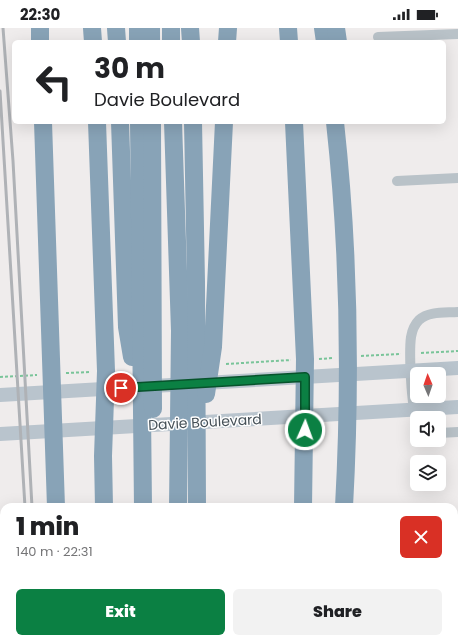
<!DOCTYPE html>
<html lang="en">
<head>
<meta charset="utf-8">
<style>
	body { margin:0; font-family:Poppins,sans-serif; background:#f2f2f2; color:#202124; height:100vh; display:flex; flex-direction:column; font-size:15px; white-space:nowrap }
	* { box-sizing:border-box; margin:0 }
	p { font-size:13px; color:#757577 }
	.icon { flex:none; width:22px; height:22px; fill:none; stroke:currentColor; stroke-width:2; stroke-linecap:round; stroke-linejoin:round }
	.map { position:relative; flex:1; overflow:hidden }
	.details { position:absolute; left:0px; top:475px; width:458px; height:140px; display:flex; flex-direction:column; background:#fff; border-radius:12px 12px 0 0; box-shadow:0 4px 16px #0002 }
	.details>* { flex:none }
	.hud { position:absolute; left:12px; top:12px; width:434px; height:84px; border-radius:6px; box-shadow:0 4px 16px #0002; background:#fff; color:#202124; overflow:hidden }
	.needle { width:26px; rotate:358deg }
	.controls { position:absolute; left:410px; top:339px; display:grid; gap:8px }
	.controls a { display:grid; place-items:center; width:36px; height:36px; border-radius:6px; background:#fff; box-shadow:0 4px 16px #0002; font-size:20px }
	.pin { position:absolute; display:grid; place-items:center; width:34px; height:34px; color:#fff; margin:-17px; border:2px solid #fff; border-radius:50%; box-shadow:0 1px 4px #0007 }
	.me { position:absolute; width:44px; margin:-22px; rotate:2deg; stroke-linejoin:round; filter:drop-shadow(0 0 3px #0008) }
	.turn { display:flex; align-items:center; gap:14px; height:84px; padding:0 16px; font-size:18px }
	.turn .icon { width:52px; height:52px; stroke-width:2.5 }
	.turn b { display:block; font-size:28px; line-height:34px }
	.round { display:grid; place-items:center; flex:none; width:42px; height:42px; border-radius:6px; background:#f2f2f2 }
	.overview { display:flex; align-items:center; justify-content:space-between; height:68px; padding:0 16px }
	h1 { font-size:24px; font-weight:800; line-height:30px }
	.action { display:flex; gap:8px; margin-top:auto; padding:8px 16px }
	.action a { flex:1; height:46px; border-radius:6px; background:#0b8043; color:#fff; font-size:16px; font-weight:800; line-height:46px; text-align:center }
	.action a+a { background:#f2f2f2; color:#202124 }
	.status { display:flex; justify-content:space-between; align-items:center; height:28px; padding:0 20px; background:#fff; direction:ltr }
	.status svg { height:11px; fill:currentColor }
	.map>svg:first-child { display:block }
	.lines { fill:none; stroke-linecap:round; stroke-linejoin:round }
	.path { stroke:#79c499; stroke-width:2; stroke-dasharray:3 2; stroke-linecap:butt }
	.street { stroke:#b9c2c8; stroke-width:10 }
	.secondary { stroke:#b9c4cd; stroke-width:14 }
	.highway { stroke:#88a3b7; stroke-width:18 }
	.rail { stroke:#afb2b6; stroke-width:3 }
	.route-casing { stroke:#07532c; stroke-width:10 }
	.route { stroke:#0b8043; stroke-width:7 }
	.labels { text-anchor:middle; dominant-baseline:central; stroke-width:3; stroke-linejoin:round; paint-order:stroke }
	.street-label { font-size:14px; fill:#465158; stroke:#fff }
</style>
</head>
<body>
<div class="status"><b>22:30</b><svg viewBox="0 0 49 12"><path d="M0 12V9h3v3zM5 12V6h3v6zM10 12V3h3v9zM15 12V0h3v12zM26 1h20v11H26zM47 4h2v5h-2z"/></svg></div>
<div class="map">
<svg width="458" height="615" viewBox="0 0 458 615">
	<rect width="100%" height="100%" fill="#efecec"/>
	<g class="lines">
		<g class="path">
			<path d="M 421,325 L 458,323"/>
			<path d="M 361,328 L 401,326"/>
			<path d="M 319,331 L 333,330"/>
			<path d="M 226,336 L 291,332"/>
			<path d="M 66,345 L 91,344"/>
			<path d="M 0,349 L 37,347"/>
		</g>
		<g class="street">
			<path d="M 378,9 L 458,6"/>
			<path d="M 397,153 L 458,150"/>
			<path d="M 417,392 C 411,379 409,324 411,309 C 412,303 414,297 419,292 C 429,283 445,285 458,284"/>
			<path d="M 439,405 L 458,404"/>
		</g>
		<g class="secondary">
			<path d="M 0,367 L 458,340"/>
			<path d="M 0,406 L 458,379"/>
		</g>
		<g class="highway">
			<path d="M 40,0 L 40,14"/>
			<path d="M 92,0 L 93,14"/>
			<path d="M 116,0 L 117,14"/>
			<path d="M 138,0 L 138,14"/>
			<path d="M 151,0 L 151,14"/>
			<path d="M 171,0 L 171,14"/>
			<path d="M 190,0 L 191,14"/>
			<path d="M 288,0 L 289,14"/>
			<path d="M 323,0 L 325,14"/>
			<path d="M 336,0 L 338,14"/>
			<path d="M 227,14 L 228,0"/>
			<path d="M 43,94 L 56,479"/>
			<path d="M 97,94 L 106,343 L 103,428 L 104,479"/>
			<path d="M 120,94 L 127,299 L 132,329"/>
			<path d="M 139,94 L 143,479"/>
			<path d="M 152,94 L 153,381"/>
			<path d="M 173,94 L 180,303 L 178,479"/>
			<path d="M 193,94 L 196,254 L 197,479"/>
			<path d="M 294,94 L 305,331 L 303,479"/>
			<path d="M 335,94 C 349,222 351,351 344,479"/>
			<path d="M 206,366 L 213,319 L 224,94"/>
			<path d="M 60,611 L 60,615"/>
			<path d="M 106,611 L 106,615"/>
			<path d="M 152,615 L 152,611"/>
			<path d="M 176,615 L 176,611"/>
			<path d="M 194,615 L 194,611"/>
			<path d="M 293,615 L 294,611"/>
			<path d="M 330,615 L 331,611"/>
		</g>
		<g class="rail">
			<path d="M 3,0 L 13,133 L 32,479"/>
			<path d="M 0,63 L 25,479"/>
			<path d="M 31,611 L 32,615"/>
			<path d="M 39,611 L 39,615"/>
		</g>
	</g>
	<g class="lines">
		<g class="route-casing">
			<path id="route" d="M 121,360 L 305,349 L 305,402"/>
		</g>
		<use href="#route" class="route"/>
	</g>
	<g class="labels">
		<g class="street-label">
			<text transform="translate(205 394) rotate(-3)">Davie Boulevard</text>
		</g>
	</g>
</svg>
<div class="controls">
<a><svg class="needle" viewBox="-14 -14 28 28"><path d="M0-13l5 13h-10z" fill="#e53935"/><path d="M0 13l5-13h-10z" fill="#757577"/></svg></a>
<a><svg class="icon" aria-label="sound" viewBox="0 0 24 24"><path d="M4 9h4l5-4v14l-5-4H4zM17 9q2 3 0 6"/></svg></a>
<a><svg class="icon" aria-label="layers" viewBox="0 0 24 24"><path d="M12 4l9 5-9 5-9-5zM3 14l9 5 9-5"/></svg></a>
</div>
<div class="pin" style="left:121px;top:360px;background:#d93025"><svg class="icon" aria-label="arrive" viewBox="0 0 24 24"><path d="M6 21V4h12l-3 4 3 4H6"/></svg></div>
<svg class="me" style="left:305px;top:402px" viewBox="-20 -20 40 40"><circle r="17" fill="#0b8043" stroke="#fff" stroke-width="3"/><path d="M0-11L8 9 0 5-8 9z" fill="#fff"/></svg>
<div class="hud">
<div class="turn"><svg class="icon" aria-label="left" viewBox="0 0 24 24"><path d="M17 20v-9H6M10 6l-5 5 5 5"/></svg><div><b>30 m</b>Davie Boulevard</div></div>
</div>
<section class="details">
<div class="overview"><div><h1>1 min</h1><p>140 m · 22:31</p></div><a class="round" style="background:#d93025;color:#fff"><svg class="icon" aria-label="close" viewBox="0 0 24 24"><path d="M6 6l12 12M18 6L6 18"/></svg></a></div>
<div class="action"><a>Exit</a><a>Share</a></div>
</section>
</div>
</body>
</html>
